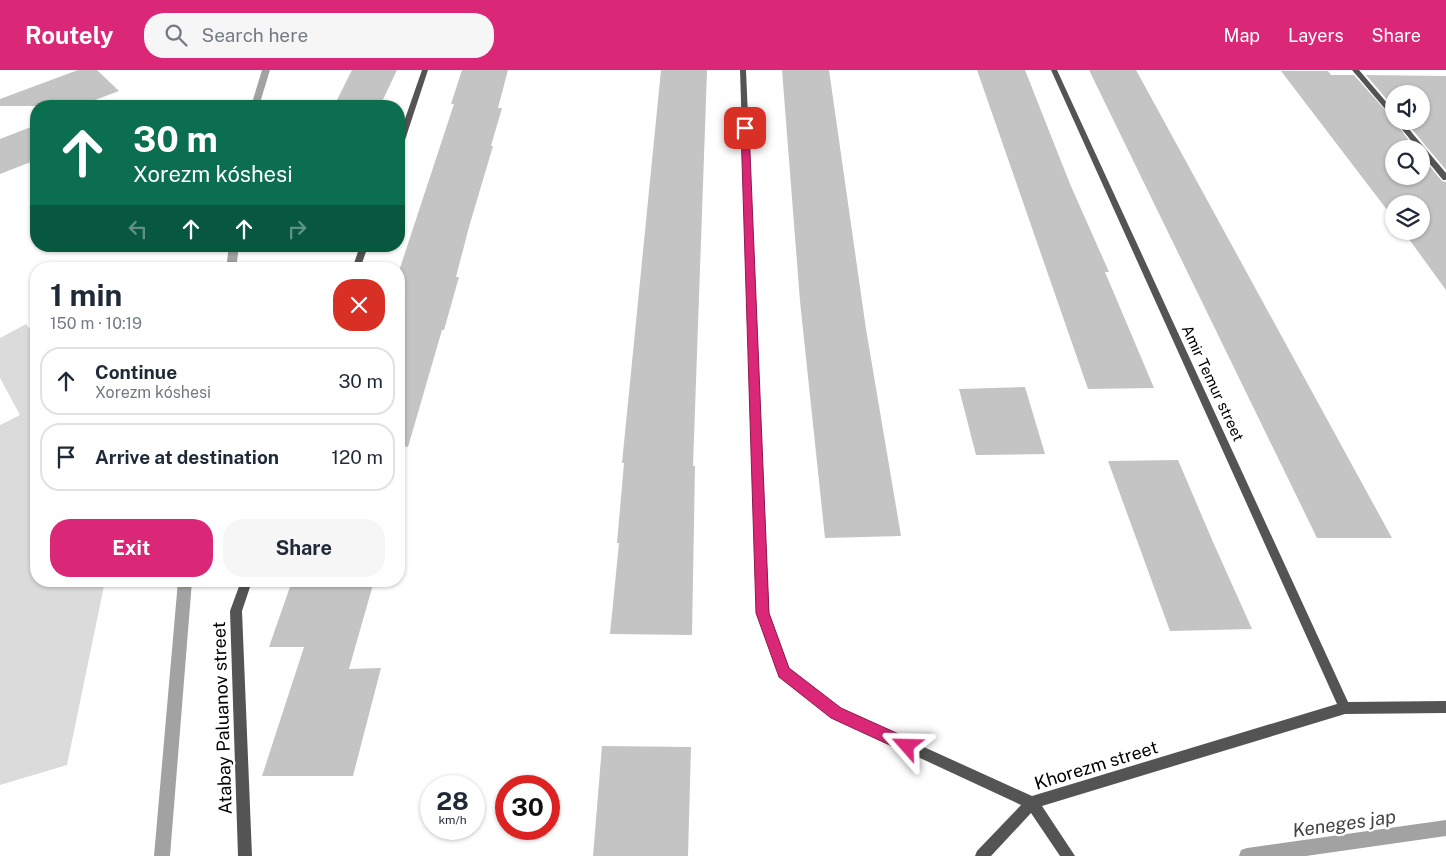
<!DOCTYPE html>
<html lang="en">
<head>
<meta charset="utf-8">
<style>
	body { margin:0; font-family:"Public Sans",sans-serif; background:#f6f6f7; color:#1f2937; height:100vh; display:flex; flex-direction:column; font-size:19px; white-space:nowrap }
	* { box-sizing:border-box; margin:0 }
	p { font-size:16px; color:#747a83 }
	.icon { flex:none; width:28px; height:28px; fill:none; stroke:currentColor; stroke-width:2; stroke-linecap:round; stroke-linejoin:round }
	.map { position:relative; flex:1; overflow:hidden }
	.details { position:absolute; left:30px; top:192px; width:375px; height:325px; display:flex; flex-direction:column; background:#fff; border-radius:20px; box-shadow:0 1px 4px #0004 }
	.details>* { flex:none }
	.top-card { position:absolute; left:30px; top:30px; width:375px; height:152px; border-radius:20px; box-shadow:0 1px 4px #0004; background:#0b6e4f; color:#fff; overflow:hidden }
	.fabs { position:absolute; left:1385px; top:15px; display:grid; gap:10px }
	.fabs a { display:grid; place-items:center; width:45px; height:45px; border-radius:50%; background:#fff; box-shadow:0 1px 4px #0004; font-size:25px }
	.speed { position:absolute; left:420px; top:705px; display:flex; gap:10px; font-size:25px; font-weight:700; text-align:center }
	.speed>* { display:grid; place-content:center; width:65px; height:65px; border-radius:50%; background:#fff; box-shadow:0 1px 4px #0004; line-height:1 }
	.speed small { font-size:12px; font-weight:400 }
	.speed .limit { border:8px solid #d22; background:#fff; color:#111 }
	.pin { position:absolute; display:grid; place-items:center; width:42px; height:42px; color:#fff; margin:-21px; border-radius:10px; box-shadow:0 2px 8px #0006 }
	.me { position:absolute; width:55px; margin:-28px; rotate:295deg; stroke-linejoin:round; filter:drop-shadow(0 0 4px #0008) }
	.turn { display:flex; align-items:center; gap:18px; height:105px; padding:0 20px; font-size:22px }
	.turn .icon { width:65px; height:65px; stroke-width:2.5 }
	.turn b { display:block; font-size:35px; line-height:42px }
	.lanes { display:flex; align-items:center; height:48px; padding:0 20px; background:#0003; justify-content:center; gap:25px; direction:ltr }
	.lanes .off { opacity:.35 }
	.round { display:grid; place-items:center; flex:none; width:52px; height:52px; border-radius:20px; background:#f6f6f7 }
	.summary { display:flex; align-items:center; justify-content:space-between; height:85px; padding:0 20px }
	h1 { font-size:30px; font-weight:700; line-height:38px }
	.primary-button { display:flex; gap:10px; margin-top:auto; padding:10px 20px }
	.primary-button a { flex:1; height:58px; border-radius:20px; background:#db2777; color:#fff; font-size:20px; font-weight:700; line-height:58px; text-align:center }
	.primary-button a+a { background:#f6f6f7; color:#1f2937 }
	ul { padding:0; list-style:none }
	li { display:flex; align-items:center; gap:15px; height:68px; margin:0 10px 8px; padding:0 10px; border:2px solid #e0e1e3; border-radius:20px }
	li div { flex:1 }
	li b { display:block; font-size:19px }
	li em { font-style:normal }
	header { display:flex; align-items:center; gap:30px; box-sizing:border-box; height:70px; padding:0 25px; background:#db2777; color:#fff }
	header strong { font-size:24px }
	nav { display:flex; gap:28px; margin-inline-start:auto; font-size:18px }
	.search { width:350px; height:45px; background:#f6f6f7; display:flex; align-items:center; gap:12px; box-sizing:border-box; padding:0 18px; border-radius:20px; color:#747a83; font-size:19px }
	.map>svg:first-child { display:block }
	.green { fill:#dbdbdb }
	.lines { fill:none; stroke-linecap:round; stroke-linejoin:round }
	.stream { fill:#a2a2a2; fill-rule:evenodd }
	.building { fill:#c4c4c4 }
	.minor { fill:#545454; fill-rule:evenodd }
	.route { fill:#db2777; stroke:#8e194d }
	.labels { text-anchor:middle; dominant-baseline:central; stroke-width:4.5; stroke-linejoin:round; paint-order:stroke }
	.street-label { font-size:15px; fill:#000; stroke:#fff }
	.near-street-label { font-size:18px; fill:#000; stroke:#fff }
	.near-water-label { font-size:19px; font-style:italic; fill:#434343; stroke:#fff }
</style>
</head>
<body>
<header>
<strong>Routely</strong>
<div class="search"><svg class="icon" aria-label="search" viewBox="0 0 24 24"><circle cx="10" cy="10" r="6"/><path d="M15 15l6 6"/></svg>Search here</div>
<nav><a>Map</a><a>Layers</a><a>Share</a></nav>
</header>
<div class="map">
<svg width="1446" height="786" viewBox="0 0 1446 786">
	<rect width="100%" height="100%" fill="#fff"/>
	<path class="green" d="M 26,254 L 36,267 L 36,511 L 105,511 L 67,695 L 0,715 L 0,355 L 20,345 L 0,308 L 0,268 Z"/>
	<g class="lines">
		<g class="stream">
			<path d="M 262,0 L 270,0 L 259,36 L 251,36 Z"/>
			<path d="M 229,176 L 239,176 L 236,199 L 226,199 Z"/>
			<path d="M 178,511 L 192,511 L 170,786 L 154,786 Z"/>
			<path d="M 1446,750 L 1446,766 L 1306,786 L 1239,786 L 1241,780 L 1247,778 Z"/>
		</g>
	</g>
	<g class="building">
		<path d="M 78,0 L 97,0 L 119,21 L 79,36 L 0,36 L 0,29 Z"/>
		<path d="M 352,0 L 397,0 L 380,36 L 334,36 Z"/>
		<path d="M 462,0 L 508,0 L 498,38 L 502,38 L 491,76 L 493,76 L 469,157 L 456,207 L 459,207 L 444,260 L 442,260 L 408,377 L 399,375 L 399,201 L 454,34 L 451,34 Z"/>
		<path d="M 661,0 L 707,0 L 707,2 L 693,396 L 695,396 L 692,565 L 610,564 L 619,473 L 617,473 L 624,393 L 622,393 Z"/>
		<path d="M 782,0 L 829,0 L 866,259 L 901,466 L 825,468 L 800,231 Z"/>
		<path d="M 977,0 L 1025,0 L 1070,114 L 1109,202 L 1105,202 L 1154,318 L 1088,319 Z"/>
		<path d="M 1089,0 L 1136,0 L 1392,468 L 1317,468 Z"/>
		<path d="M 1281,1 L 1328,1 L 1331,5 L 1354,5 L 1394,50 L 1415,79 L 1394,79 L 1394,106 L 1421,106 L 1421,86 L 1442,111 L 1446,112 L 1446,220 L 1403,161 L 1421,161 L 1421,134 L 1394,134 L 1394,149 Z"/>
		<path d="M 1366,5 L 1446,6 L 1446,100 L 1405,51 L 1421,51 L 1421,24 L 1394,24 L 1394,38 Z"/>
		<path d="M 36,55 L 36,90 L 0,104 L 0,69 Z"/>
		<path d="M 1025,317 L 1045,384 L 976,385 L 959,319 Z"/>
		<path d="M 1178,390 L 1213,472 L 1252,559 L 1170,561 L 1108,391 Z"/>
		<path d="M 292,511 L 374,511 L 349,599 L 381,598 L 353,706 L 262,706 L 304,577 L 269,577 Z"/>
		<path d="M 602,676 L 691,677 L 688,786 L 593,786 Z"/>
	</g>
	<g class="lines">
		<g class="minor">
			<path d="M 422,0 L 428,0 L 403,76 L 399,78 L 399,66 Z"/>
			<path d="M 740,0 L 746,0 L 769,543 L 789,598 L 840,639 L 1032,726 L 1337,634 L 1051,0 L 1057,0 L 1348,632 L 1446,631 L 1446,643 L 1345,644 L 1042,736 L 1075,786 L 1060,786 L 1031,743 L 991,786 L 975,786 L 977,781 L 1021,735 L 832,647 L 780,606 L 757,543 Z"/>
			<path d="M 1352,0 L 1359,0 L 1394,41 L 1394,48 L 1392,47 Z"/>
			<path d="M 1395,51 L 1402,51 L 1446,103 L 1446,110 L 1443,110 L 1421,83 L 1421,79 L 1418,79 Z"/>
			<path d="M 360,176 L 368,176 L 360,199 L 352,199 Z"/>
			<path d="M 241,511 L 252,511 L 242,541 L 252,786 L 238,786 L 230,541 Z"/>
		</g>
	</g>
	<path class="route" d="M 745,56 L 749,58 L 769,543 L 789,598 L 841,638 L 912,670 L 914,676 L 912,681 L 907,683 L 831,648 L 779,607 L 756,543 L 741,58 Z"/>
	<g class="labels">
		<g class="street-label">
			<text transform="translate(1213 313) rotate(65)">Amir Temur street</text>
		</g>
		<g class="near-street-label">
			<text transform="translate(222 648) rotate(-92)">Atabay Paluanov street</text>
			<text transform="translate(1096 695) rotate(-17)">Khorezm street</text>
		</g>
		<g class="near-water-label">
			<text transform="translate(1344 753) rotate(-8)">Keneges jap</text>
		</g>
	</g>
</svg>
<div class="fabs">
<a><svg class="icon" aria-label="sound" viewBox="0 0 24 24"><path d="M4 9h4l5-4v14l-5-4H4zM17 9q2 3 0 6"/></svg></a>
<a><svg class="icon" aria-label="search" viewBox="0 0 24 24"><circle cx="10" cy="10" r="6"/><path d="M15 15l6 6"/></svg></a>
<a><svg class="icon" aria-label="layers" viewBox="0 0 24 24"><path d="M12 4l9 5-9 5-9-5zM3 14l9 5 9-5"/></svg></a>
</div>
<div class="speed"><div>28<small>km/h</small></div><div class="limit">30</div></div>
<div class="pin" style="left:745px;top:58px;background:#d93025"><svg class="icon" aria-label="arrive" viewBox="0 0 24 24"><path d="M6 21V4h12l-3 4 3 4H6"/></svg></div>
<svg class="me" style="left:907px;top:676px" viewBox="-20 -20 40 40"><path d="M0-17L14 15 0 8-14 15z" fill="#db2777" stroke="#fff" stroke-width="4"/></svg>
<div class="top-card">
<div class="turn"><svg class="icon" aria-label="ahead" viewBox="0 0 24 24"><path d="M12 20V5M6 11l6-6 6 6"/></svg><div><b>30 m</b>Xorezm kóshesi</div></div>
<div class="lanes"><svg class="icon off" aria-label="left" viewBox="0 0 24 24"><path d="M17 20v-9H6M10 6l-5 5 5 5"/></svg><svg class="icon" aria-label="ahead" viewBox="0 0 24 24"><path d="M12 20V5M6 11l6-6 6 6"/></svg><svg class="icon" aria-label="ahead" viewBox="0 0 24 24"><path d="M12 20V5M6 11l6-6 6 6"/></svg><svg class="icon off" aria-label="right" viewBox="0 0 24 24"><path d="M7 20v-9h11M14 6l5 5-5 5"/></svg></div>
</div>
<section class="details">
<div class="summary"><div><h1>1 min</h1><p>150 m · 10:19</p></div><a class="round" style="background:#d93025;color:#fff"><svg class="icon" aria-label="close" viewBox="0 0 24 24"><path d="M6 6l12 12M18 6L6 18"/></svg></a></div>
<ul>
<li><svg class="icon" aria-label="ahead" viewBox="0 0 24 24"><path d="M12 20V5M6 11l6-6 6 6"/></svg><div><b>Continue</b><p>Xorezm kóshesi</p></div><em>30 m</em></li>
<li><svg class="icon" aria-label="arrive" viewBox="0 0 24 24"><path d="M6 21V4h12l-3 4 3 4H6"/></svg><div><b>Arrive at destination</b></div><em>120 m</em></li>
</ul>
<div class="primary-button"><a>Exit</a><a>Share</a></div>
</section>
</div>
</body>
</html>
